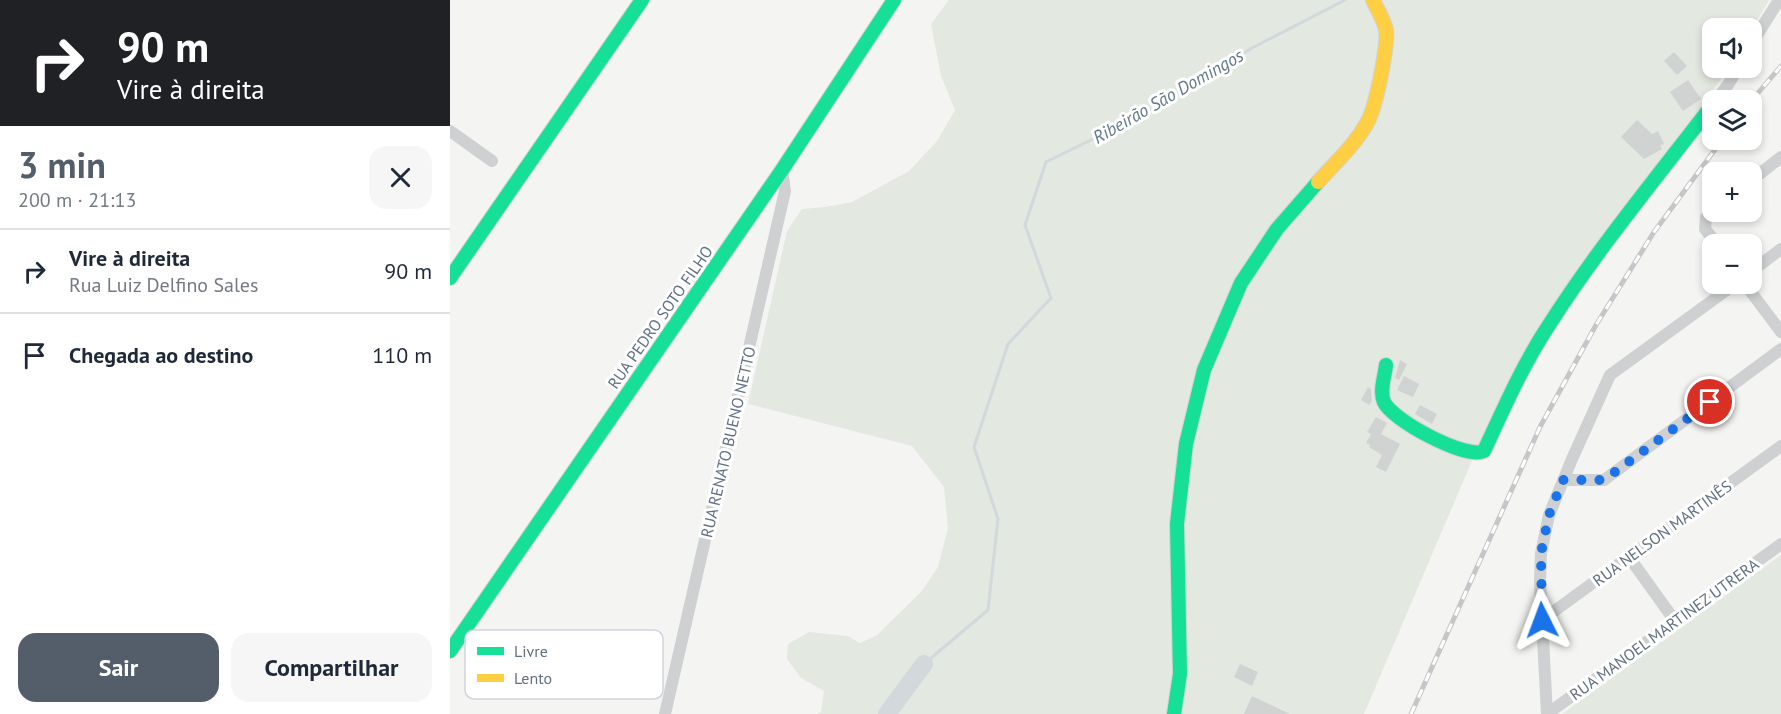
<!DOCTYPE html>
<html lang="pt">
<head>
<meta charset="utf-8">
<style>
	body { margin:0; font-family:"PT Sans",sans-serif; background:#f6f6f7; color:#1f2937; height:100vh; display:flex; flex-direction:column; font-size:22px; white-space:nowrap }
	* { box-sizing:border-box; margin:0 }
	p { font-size:20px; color:#747a83 }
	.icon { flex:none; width:33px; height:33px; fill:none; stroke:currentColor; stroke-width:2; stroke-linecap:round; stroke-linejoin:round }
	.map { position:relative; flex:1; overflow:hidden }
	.details { display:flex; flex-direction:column; background:#fff; width:450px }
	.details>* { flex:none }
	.hud { background:#202124; color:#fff; overflow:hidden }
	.buttons { position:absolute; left:1252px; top:18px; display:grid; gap:12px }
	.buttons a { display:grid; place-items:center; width:60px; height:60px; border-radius:12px; background:#fff; box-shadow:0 3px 9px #0003; font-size:30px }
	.pin { position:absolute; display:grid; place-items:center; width:51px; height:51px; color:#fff; margin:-26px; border:3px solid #fff; border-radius:50%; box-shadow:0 2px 6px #0007 }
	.me { position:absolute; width:66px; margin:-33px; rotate:357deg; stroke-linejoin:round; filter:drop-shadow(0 0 4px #0008) }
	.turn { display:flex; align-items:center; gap:21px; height:126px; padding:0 18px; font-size:27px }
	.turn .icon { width:78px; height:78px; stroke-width:2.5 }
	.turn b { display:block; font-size:42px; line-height:51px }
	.round { display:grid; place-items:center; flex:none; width:63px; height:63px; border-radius:18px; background:#f6f6f7 }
	.head { display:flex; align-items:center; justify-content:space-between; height:102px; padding:0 18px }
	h1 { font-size:36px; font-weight:600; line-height:45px; color:#545e6b }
	.action { display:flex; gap:12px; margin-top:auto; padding:12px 18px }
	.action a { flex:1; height:69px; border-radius:18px; background:#545e6b; color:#fff; font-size:24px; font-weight:600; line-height:69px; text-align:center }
	.action a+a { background:#f6f6f7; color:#1f2937 }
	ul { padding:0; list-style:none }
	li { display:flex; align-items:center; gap:18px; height:84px; padding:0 18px; border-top:2px solid #e0e1e3 }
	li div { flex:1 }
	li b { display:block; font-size:22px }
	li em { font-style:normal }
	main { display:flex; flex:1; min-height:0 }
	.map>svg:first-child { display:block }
	.green { fill:#e3e8e0 }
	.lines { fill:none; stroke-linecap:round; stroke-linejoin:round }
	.stream { stroke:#d2d8dc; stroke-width:3 }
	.river { stroke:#d2d8dc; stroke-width:18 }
	.building { fill:#d1d3d3 }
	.fast-casing { stroke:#d1d3d3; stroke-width:16 }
	.slow-casing { stroke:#d1d3d3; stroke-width:16 }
	.street { stroke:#cfd0d1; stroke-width:12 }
	.fast { stroke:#16e098; stroke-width:14 }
	.slow { stroke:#ffcf43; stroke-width:14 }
	.rail-casing { stroke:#c5c6c7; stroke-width:5 }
	.rail { stroke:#fff; stroke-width:3; stroke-dasharray:9; stroke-linecap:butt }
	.route { stroke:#1a73e8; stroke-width:10; stroke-dasharray:0 18 }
	.labels { text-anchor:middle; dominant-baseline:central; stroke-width:6; stroke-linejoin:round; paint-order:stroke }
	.street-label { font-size:16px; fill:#617085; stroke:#fff }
	.water-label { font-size:18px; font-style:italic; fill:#62798a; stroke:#fff }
	.key { fill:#fff; stroke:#d0d4da; stroke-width:1.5 }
	.key-label { font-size:16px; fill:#617085 }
</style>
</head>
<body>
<main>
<section class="details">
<div class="hud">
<div class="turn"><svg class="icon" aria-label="right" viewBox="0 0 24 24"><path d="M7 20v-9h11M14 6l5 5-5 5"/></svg><div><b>90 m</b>Vire à direita</div></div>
</div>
<div class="head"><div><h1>3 min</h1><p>200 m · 21:13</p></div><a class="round"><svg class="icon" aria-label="close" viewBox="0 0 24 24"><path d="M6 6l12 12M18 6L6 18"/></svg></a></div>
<ul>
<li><svg class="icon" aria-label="right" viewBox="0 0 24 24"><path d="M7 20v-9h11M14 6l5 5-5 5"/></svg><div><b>Vire à direita</b><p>Rua Luiz Delfino Sales</p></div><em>90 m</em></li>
<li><svg class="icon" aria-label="arrive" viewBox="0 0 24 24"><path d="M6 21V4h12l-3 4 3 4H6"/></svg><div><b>Chegada ao destino</b></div><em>110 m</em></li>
</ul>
<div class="action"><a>Sair</a><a>Compartilhar</a></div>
</section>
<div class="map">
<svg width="1331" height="714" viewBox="0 0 1331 714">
	<rect width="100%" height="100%" fill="#f4f5f2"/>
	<g class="green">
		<path d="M 499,0 L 1319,0 L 1302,29 L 1263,28 L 1263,68 L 1279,68 L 1087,332 L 1027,449 L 914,714 L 366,714 L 371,712 L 374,691 L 351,678 L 337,659 L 338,644 L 359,632 L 398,636 L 410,643 L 427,635 L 471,592 L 488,567 L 498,528 L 494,487 L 462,446 L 298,404 L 337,231 L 352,209 L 375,207 L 402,202 L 459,171 L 487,141 L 505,110 L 491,76 L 481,24 Z"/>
		<path d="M 1331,555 L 1331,714 L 1112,714 Z"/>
	</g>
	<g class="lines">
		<path class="stream" d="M 474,664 L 538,610 L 548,519 L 524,447 L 558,344 L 601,298 L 575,225 L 596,162 L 692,115 L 802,48 L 895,0"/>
		<path class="river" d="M 437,714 L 474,664"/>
	</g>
	<g class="building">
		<path d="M 1224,52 L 1237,66 L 1227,75 L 1214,61 Z"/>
		<path d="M 1238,80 L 1251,99 L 1233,111 L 1220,92 Z"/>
		<path d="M 1187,120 L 1202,134 L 1208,131 L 1214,144 L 1210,145 L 1212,149 L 1194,159 L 1171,137 Z"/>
		<path d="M 950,360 L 957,364 L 949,380 L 945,378 Z"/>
		<path d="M 954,376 L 969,384 L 963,397 L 947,390 Z"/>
		<path d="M 918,387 L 921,389 L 922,401 L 919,405 L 911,400 Z"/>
		<path d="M 970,405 L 987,414 L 982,424 L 965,414 Z"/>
		<path d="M 926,417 L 937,423 L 931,434 L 950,444 L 936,472 L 926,467 L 932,455 L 919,447 L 920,445 L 916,443 L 921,434 L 917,432 Z"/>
		<path d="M 790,664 L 808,672 L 802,686 L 784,677 Z"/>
		<path d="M 802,696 L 840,714 L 794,714 Z"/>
	</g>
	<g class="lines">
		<g class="fast-casing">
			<g id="fast">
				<path d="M 0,278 L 192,0"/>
				<path d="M 936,365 C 935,376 929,391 934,402 C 942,420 1016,460 1034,451 C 1054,408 1073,364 1099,325 C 1148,248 1208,176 1263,104"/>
				<path d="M 0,651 L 332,170 L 444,0"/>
				<path d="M 724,714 L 730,674 L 727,524 L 736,444 L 754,370 L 791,283 L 827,229 L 868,182"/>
			</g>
		</g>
		<g class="slow-casing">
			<path id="slow" d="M 868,182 C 885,163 906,144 918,121 C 926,106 938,47 936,30 C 934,20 927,9 923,0"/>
		</g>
		<g class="street">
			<path d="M 1302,43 L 1329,0"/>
			<path d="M 1266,100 L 1278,85 L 1288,68"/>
			<path d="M 0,131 L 42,161"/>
			<path d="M 1302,180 L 1331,157"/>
			<path d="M 1263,211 L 1256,217 L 1255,229 L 1267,244"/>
			<path d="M 1302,271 L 1331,249"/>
			<path d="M 1295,284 L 1331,332"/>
			<path d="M 1113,480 L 1154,480 L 1331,349"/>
			<path d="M 1179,557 L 1225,621"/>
			<path d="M 1092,620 L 1331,446"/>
			<path d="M 215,714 L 335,191 L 332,170"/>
			<path d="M 1097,714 L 1090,582 L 1091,553 L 1099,515 L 1122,459 L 1160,375 L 1285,284"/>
			<path d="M 1097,714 L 1331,544"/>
		</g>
		<use href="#fast" class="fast"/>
		<use href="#slow" class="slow"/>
		<g class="rail-casing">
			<g id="rail">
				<path d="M 1302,100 L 1331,66"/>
				<path d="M 961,714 L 1090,427 L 1146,325 L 1204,232 L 1272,140"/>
			</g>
		</g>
		<use href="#rail" class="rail"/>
	</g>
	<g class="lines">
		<path class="route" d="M 1092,620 L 1091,553 L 1099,515 L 1113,480 L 1154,480 L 1260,402"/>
	</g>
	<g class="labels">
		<g class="street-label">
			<text transform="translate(210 317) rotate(-55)">RUA PEDRO SOTO FILHO</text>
			<text transform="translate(278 442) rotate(-77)">RUA RENATO BUENO NETTO</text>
			<text transform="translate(1212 533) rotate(-36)">RUA NELSON MARTINÊS</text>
			<text transform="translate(1214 629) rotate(-36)">RUA MANOEL MARTINEZ UTRERA</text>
		</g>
		<g class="water-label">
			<text transform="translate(718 96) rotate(-30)">Ribeirão São Domingos</text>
		</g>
	</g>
	<rect x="15" y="630" width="198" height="69" rx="9" class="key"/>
	<rect x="27" y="647" width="27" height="8" fill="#16e098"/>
	<rect x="27" y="674" width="27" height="8" fill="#ffcf43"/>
	<g class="key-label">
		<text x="64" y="657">Livre</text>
		<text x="64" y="684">Lento</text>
	</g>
</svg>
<div class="buttons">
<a><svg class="icon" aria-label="sound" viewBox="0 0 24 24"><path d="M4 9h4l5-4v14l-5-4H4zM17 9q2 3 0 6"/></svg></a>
<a><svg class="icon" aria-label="layers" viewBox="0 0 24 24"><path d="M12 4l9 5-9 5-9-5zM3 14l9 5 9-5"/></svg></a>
<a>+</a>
<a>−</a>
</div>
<div class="pin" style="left:1260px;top:402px;background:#d93025"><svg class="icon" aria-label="arrive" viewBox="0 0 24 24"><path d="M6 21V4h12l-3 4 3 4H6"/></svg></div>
<svg class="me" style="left:1092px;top:620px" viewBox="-20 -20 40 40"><path d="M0-17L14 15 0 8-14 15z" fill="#1a73e8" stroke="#fff" stroke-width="4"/></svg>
</div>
</main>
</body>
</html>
